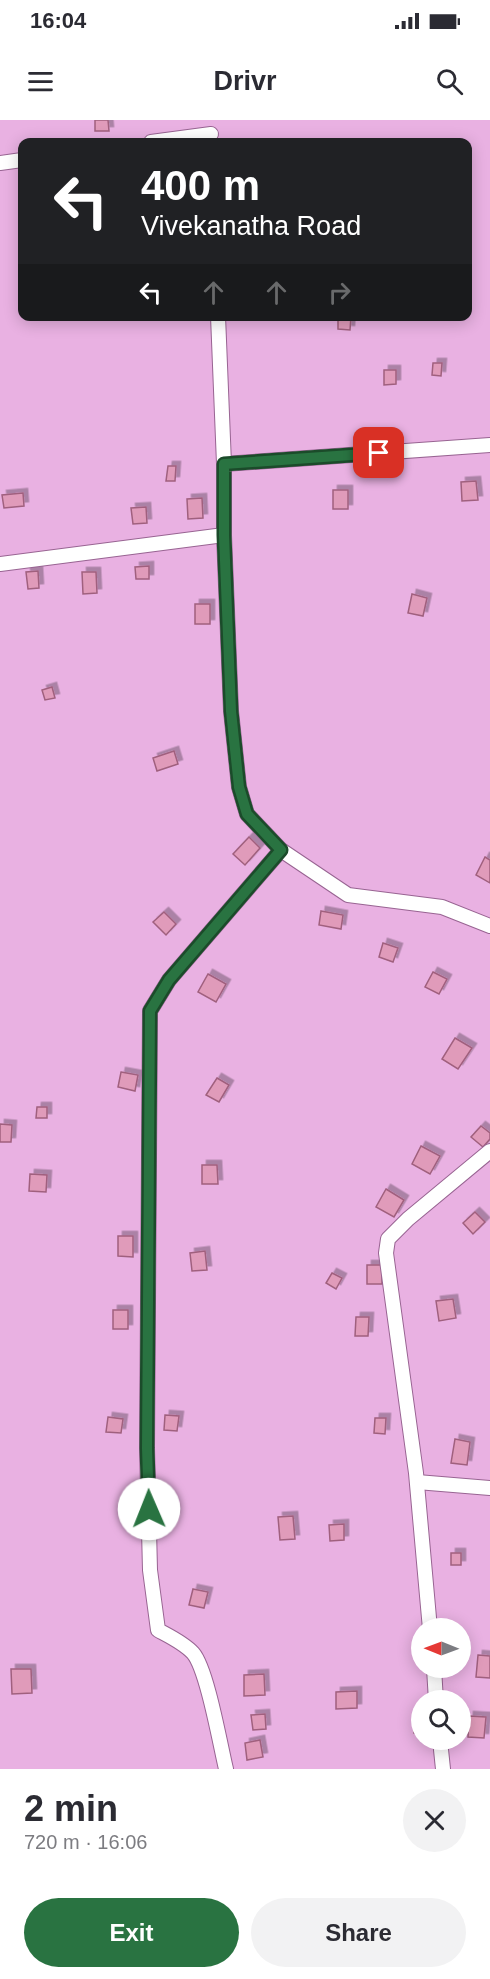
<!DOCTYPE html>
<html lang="en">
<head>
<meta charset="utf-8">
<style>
	body { margin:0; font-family:Arial,sans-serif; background:#f2f2f3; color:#2b2b33; height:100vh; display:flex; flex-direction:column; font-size:22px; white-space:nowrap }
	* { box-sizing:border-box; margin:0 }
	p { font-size:20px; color:#7c7c81 }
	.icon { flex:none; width:33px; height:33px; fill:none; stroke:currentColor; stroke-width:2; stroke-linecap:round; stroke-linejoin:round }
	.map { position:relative; height:1649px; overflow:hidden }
	.drawer { display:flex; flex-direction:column; background:#fff; flex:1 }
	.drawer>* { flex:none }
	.guide { position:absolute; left:18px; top:18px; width:454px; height:183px; border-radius:12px; box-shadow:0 3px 15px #0003; background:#202124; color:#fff; overflow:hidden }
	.needle { width:39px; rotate:271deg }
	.tools { position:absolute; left:411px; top:1498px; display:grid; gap:12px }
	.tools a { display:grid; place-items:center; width:60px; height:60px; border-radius:50%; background:#fff; box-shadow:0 3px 15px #0003; font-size:30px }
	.pin { position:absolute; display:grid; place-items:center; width:51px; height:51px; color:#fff; margin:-26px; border-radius:12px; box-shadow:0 3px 9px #0006 }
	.me { position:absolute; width:66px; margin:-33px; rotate:359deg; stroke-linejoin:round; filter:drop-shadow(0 0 4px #0008) }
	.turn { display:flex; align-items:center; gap:21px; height:126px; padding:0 24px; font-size:27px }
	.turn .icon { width:78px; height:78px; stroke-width:2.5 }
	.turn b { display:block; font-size:42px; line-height:51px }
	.lanes { display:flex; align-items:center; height:57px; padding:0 24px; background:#0003; justify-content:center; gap:30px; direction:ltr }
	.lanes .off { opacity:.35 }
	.round { display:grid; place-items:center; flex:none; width:63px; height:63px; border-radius:32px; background:#f2f2f3 }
	.summary { display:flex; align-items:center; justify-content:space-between; height:102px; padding:0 24px }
	h1 { font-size:36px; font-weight:700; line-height:45px }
	.cta { display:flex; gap:12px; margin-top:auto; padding:12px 24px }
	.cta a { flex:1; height:69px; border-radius:36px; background:#297341; color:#fff; font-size:24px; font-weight:700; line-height:69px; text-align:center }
	.cta a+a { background:#f2f2f3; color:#2b2b33 }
	.status { display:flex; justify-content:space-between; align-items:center; height:42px; padding:0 30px; background:#fff; direction:ltr }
	.status svg { height:16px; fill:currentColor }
	header { display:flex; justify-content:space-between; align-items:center; height:78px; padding:0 24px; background:#fff; font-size:27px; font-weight:700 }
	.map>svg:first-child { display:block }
	.building { fill:#e09bba; stroke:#a0607e; stroke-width:1.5; filter:url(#shadow) }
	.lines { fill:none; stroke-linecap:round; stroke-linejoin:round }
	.street-casing { stroke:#986492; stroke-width:16 }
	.street { stroke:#fff; stroke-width:14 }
	.route-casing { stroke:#1b4b2a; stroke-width:15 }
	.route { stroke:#297341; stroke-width:10 }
</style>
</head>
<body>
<div class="status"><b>16:04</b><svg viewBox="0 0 49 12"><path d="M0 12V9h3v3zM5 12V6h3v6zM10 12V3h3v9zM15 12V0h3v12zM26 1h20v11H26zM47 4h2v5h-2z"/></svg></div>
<header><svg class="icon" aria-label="menu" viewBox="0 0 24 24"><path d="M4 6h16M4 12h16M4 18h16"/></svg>Drivr<svg class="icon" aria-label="search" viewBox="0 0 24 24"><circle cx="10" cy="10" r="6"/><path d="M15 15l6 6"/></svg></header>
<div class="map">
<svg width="490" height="1649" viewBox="0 0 490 1649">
	<defs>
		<filter id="shadow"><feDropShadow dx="4.5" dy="-4.5" stdDeviation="0" flood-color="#0004"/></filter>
	</defs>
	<rect width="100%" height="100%" fill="#e9b1e2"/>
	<g class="building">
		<path d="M 95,0 L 108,0 L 109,11 L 95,11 Z"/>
		<path d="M 338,196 L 351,196 L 350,210 L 338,209 Z"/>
		<path d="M 433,243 L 442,243 L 441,256 L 432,255 Z"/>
		<path d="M 384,250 L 396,250 L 396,264 L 384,265 Z"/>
		<path d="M 168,346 L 176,346 L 175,361 L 166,361 Z"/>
		<path d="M 476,361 L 478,380 L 462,381 L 461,362 Z"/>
		<rect x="333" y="370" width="15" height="19"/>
		<path d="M 23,373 L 24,386 L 4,388 L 2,375 Z"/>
		<path d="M 202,378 L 203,398 L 188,399 L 187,379 Z"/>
		<path d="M 146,387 L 147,403 L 133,404 L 131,388 Z"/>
		<path d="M 149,446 L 149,459 L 136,459 L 135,447 Z"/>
		<path d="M 38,451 L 39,468 L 28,469 L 26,452 Z"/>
		<path d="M 82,452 L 96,452 L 97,473 L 83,474 Z"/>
		<path d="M 412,474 L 427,478 L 423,496 L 408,493 Z"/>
		<rect x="195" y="484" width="15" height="20"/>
		<path d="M 52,567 L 55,578 L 45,580 L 42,570 Z"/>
		<path d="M 174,631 L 178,644 L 157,651 L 153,638 Z"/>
		<path d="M 249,717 L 260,728 L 245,745 L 233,734 Z"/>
		<path d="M 485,737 L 490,740 L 490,763 L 476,755 Z"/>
		<path d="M 321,791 L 343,795 L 341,809 L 319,805 Z"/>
		<path d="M 164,792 L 176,804 L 166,815 L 153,802 Z"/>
		<path d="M 383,823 L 398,828 L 393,842 L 379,837 Z"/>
		<path d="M 433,852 L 447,859 L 439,874 L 425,867 Z"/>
		<path d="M 208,854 L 226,864 L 216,882 L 198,872 Z"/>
		<path d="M 455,918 L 472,928 L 458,949 L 442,939 Z"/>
		<path d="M 121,952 L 138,955 L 135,971 L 118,967 Z"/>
		<path d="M 217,958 L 229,965 L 219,982 L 206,975 Z"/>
		<path d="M 37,987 L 47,987 L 47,998 L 36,998 Z"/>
		<path d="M 0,1004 L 12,1005 L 11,1022 L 0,1022 Z"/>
		<path d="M 481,1006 L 490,1013 L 490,1019 L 483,1027 L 471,1017 Z"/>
		<path d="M 421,1026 L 440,1036 L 430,1054 L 412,1044 Z"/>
		<path d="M 202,1045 L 217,1045 L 218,1064 L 202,1064 Z"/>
		<path d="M 30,1054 L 47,1055 L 46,1072 L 29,1071 Z"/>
		<path d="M 386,1069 L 404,1080 L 394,1097 L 376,1087 Z"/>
		<path d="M 475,1092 L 485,1102 L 473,1114 L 463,1103 Z"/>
		<path d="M 118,1116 L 133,1116 L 133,1137 L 118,1136 Z"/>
		<path d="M 205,1131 L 207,1150 L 192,1151 L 190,1133 Z"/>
		<rect x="367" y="1145" width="15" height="19"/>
		<path d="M 332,1153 L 342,1158 L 336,1169 L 326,1163 Z"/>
		<path d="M 453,1179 L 456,1198 L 439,1201 L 436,1181 Z"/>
		<rect x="113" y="1190" width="15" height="19"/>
		<path d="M 356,1197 L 369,1197 L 368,1216 L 355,1216 Z"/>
		<path d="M 165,1295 L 179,1296 L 177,1311 L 164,1310 Z"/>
		<path d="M 108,1297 L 123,1299 L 121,1313 L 106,1312 Z"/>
		<path d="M 375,1298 L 386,1298 L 385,1314 L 374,1313 Z"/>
		<path d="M 455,1319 L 470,1322 L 467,1345 L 451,1343 Z"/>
		<path d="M 293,1396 L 295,1419 L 280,1420 L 278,1397 Z"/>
		<path d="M 344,1404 L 344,1420 L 330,1421 L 329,1405 Z"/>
		<rect x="451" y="1433" width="10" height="12"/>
		<path d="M 193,1469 L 208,1472 L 204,1488 L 189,1485 Z"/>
		<path d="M 478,1535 L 490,1536 L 490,1558 L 476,1557 Z"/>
		<path d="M 11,1549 L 31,1549 L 32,1573 L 12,1574 Z"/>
		<path d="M 264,1554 L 265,1575 L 244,1576 L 244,1555 Z"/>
		<path d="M 357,1571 L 357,1588 L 336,1589 L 336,1572 Z"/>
		<path d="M 265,1594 L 266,1609 L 253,1610 L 251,1595 Z"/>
		<rect x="414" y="1594" width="8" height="19"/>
		<path d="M 469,1596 L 486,1597 L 484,1618 L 468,1617 Z"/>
		<path d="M 260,1620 L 263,1637 L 247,1640 L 245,1623 Z"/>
	</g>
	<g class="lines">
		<g class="street-casing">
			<g id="street">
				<path d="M 151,22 L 211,14"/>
				<path d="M 0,43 L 22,40"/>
				<path d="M 218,196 L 224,344 L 224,415 L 231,591 L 239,667 L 247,694 L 281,730 L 348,775 L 442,787 L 490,806"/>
				<path d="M 224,344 L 490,325"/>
				<path d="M 0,444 L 224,415"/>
				<path d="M 417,1362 L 490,1368"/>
				<path d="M 430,1509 L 416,1353 L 386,1133 L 388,1119 L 408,1099 L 490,1031"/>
				<path d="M 434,1548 L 436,1581"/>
				<path d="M 440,1620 L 443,1649"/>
				<path d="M 226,1649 C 220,1624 207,1549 193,1533 C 184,1523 169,1516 158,1510 L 150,1450 L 147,1328 L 150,891 L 169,860 L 281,730"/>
			</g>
		</g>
		<use href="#street" class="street"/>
	</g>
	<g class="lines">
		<g class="route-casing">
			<path id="route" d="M 149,1389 L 147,1328 L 150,891 L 169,860 L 281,730 L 247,694 L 239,667 L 231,591 L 224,415 L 224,344 L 379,333"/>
		</g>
		<use href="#route" class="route"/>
	</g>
</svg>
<div class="tools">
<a><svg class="needle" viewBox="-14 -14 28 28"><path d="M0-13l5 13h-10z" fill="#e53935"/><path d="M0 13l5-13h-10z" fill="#7c7c81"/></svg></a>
<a><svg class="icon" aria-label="search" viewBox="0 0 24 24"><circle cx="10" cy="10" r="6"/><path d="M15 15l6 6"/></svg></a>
</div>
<div class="pin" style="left:379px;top:333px;background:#d93025"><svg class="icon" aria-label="arrive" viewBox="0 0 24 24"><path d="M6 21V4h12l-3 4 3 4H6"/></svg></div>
<svg class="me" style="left:149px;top:1389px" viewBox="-20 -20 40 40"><circle r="19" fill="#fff"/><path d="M0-13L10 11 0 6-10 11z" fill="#297341"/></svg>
<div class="guide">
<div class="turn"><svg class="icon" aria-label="left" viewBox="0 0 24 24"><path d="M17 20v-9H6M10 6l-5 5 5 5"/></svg><div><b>400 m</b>Vivekanatha Road</div></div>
<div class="lanes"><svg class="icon" aria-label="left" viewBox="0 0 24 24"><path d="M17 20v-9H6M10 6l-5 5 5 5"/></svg><svg class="icon off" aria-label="ahead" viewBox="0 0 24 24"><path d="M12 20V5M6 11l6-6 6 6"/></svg><svg class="icon off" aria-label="ahead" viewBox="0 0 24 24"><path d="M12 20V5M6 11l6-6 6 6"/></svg><svg class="icon off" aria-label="right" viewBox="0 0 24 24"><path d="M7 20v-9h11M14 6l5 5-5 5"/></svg></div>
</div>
</div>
<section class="drawer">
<div class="summary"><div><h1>2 min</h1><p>720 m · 16:06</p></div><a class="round"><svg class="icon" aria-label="close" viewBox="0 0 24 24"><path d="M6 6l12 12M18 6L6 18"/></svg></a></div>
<div class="cta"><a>Exit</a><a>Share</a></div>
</section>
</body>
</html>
